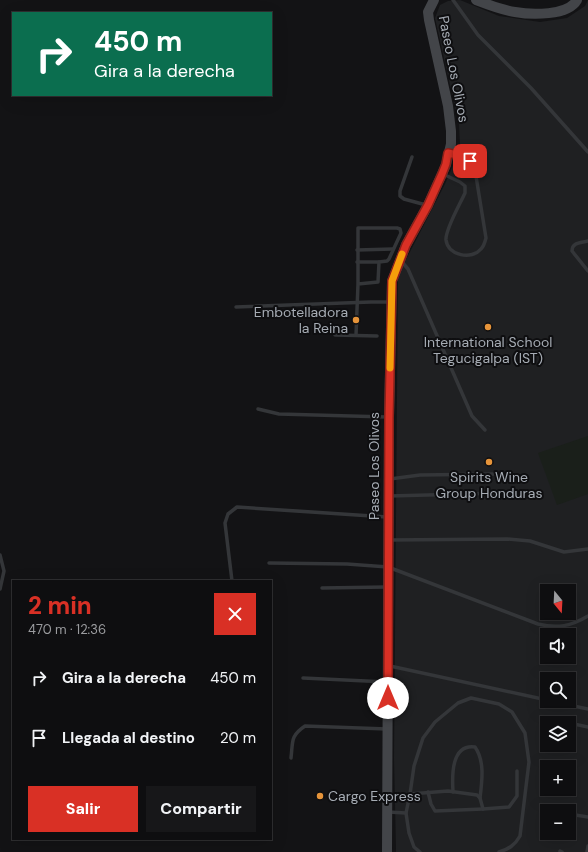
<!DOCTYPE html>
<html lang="es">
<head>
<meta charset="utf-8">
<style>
	body { margin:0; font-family:"DM Sans",sans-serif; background:#171719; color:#f1f3f6; height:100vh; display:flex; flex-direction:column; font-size:15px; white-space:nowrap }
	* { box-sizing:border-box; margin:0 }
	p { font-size:13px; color:#9b9c9f }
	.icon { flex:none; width:22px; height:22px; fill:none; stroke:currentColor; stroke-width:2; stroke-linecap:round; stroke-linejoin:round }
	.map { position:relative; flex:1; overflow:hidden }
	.side { position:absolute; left:12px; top:580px; width:260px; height:260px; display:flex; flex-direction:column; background:#0e0e10; border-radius:0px; box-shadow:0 4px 16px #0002,0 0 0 1px #2e2e30 }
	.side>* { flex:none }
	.top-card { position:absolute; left:12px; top:12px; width:260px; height:84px; border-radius:0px; box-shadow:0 4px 16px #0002,0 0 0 1px #2e2e30; background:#0b6e4f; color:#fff; overflow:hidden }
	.needle { width:26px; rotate:162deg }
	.buttons { position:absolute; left:540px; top:584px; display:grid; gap:8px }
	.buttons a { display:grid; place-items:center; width:36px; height:36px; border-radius:0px; background:#0e0e10; box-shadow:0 4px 16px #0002,0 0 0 1px #2e2e30; font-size:20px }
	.pin { position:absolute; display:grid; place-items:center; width:34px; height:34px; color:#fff; margin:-17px; border-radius:8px; box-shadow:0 2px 6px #0006 }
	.me { position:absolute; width:44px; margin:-22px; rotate:0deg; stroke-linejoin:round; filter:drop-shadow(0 0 3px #0008) }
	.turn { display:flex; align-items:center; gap:14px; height:84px; padding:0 16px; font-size:18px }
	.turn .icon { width:52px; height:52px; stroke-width:2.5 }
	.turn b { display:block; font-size:28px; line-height:34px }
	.round { display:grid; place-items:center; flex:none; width:42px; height:42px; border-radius:0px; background:#171719 }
	.overview { display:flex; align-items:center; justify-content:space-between; height:68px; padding:0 16px }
	h1 { font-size:24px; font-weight:800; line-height:30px; color:#d93025 }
	.button { display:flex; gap:8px; margin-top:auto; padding:8px 16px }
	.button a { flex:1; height:46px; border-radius:0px; background:#d93025; color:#fff; font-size:16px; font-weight:800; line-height:46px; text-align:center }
	.button a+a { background:#171719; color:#f1f3f6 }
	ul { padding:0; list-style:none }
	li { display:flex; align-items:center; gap:12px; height:60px; padding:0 16px }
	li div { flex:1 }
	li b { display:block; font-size:15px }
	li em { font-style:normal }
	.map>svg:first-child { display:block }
	.built { fill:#1f2022; fill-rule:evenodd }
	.green { fill:#1a1f1a }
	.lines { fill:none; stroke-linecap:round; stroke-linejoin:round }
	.lane { stroke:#343639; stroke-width:3.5 }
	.secondary { stroke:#434549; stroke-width:10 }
	.route-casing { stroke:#8d1f18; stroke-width:10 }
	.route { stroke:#d93025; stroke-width:7 }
	.slow { stroke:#f59e0b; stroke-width:7 }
	.poi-dot { fill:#e6943a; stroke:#0e0e10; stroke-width:1.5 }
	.labels { text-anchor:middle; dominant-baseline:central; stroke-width:4; stroke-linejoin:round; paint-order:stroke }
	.street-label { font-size:14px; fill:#a6acb4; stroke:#0e0e10 }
	.poi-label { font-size:14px; fill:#a6acb4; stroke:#0e0e10 }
</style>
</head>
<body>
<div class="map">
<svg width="588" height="852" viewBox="0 0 588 852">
	<rect width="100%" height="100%" fill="#131315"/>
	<path class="built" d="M 460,0 L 499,16 L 540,22 L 567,18 L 585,6 L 588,0 L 588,852 L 396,852 L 396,849 L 394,758 L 398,275 L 445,184 L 454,163 L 460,145 L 459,125 L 435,18 L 440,5 L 448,1 ZM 547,591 L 569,591 L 569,613 L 547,613 ZM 547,635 L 569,635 L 569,657 L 547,657 ZM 547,679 L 569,679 L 569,701 L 547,701 ZM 547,723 L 569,723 L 569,745 L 547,745 ZM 547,767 L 569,767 L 569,789 L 547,789 ZM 547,811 L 569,811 L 569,833 L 547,833 Z"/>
	<path class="green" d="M 588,436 L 588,494 L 557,505 L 538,453 Z"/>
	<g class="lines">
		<g class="lane">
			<path d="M 453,0 L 478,35 L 531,88 L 588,152"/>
			<path d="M 412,157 L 400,191 L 400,196 L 404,199 L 426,205"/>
			<path d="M 443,174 L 460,182 L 465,186 L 465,193 C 460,204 445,230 446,240 C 448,256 472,260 481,249 C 484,246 485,242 486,238 L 475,170 C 468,157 463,156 449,153"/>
			<path d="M 588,241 C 581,243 572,242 572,251 L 588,271"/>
			<path d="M 357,250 L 393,249"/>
			<path d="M 357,262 L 379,262"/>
			<path d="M 402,262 L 408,269 L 472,416 L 485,430"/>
			<path d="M 236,307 L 371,302 L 390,302"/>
			<path d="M 335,335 L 377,336"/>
			<path d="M 356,335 L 358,284 L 358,228 L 397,228 L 400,229 L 401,233 L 389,259 L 387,261 L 379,262 L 378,282 L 358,284"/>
			<path d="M 258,409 L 279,414 L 387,417"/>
			<path d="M 390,479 L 420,475 L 496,474"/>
			<path d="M 389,496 L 504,493"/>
			<path d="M 389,540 L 507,539 L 530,541 L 564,552 L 588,549"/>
			<path d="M 0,555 L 4,571 L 0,589"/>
			<path d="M 269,563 L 347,564 L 388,567 L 538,624 C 558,629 571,626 588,616"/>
			<path d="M 232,581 L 225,523 L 228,514 L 237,507 L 387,517"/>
			<path d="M 322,588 L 386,587"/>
			<path d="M 390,666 L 547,700"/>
			<path d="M 303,678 L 387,682"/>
			<path d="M 550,701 L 588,709"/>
			<path d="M 546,718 L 588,727"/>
			<path d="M 291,758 C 293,742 290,736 305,726 L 387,729"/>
			<path d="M 428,792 L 431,804 L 435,811 L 483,809"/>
			<path d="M 453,792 C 452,776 451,744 475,747 C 485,761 482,781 480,798"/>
			<path d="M 410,794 L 448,791 L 477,795 L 480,798 L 483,809 L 509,807 L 517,796 L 517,771"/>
			<path d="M 388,812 L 406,813"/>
			<path d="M 569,814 L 588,817"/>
			<path d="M 560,851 L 562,852"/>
			<path d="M 420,852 L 414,847 L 409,833 L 406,813 L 410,794 L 414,766 L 423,738 L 435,722 L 458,703 L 471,698 L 499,704 L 512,712 L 525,733 L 529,762 L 520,836 C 515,845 509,849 499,852"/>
			<path d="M 587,852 L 588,846"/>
		</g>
		<g class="secondary">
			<path d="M 476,0 C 489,5 502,10 515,12 C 531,15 568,16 577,0"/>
			<path d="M 387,852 L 389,417 L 392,281 L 406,245 L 428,205 L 446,165 L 451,144 L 451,131 L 448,106 L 429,20 L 428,12 L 434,0"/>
		</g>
	</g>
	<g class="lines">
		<g class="route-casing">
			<path id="route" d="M 388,698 L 389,417 L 392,281 L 406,245 L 428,205 L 442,174 L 446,164 L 448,153 L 462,156 L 470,161"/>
		</g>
		<use href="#route" class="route"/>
		<path class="slow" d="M 390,368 L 392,281 L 402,254"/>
	</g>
	<g class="poi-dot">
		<circle cx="356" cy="320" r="4"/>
		<circle cx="488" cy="327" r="4"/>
		<circle cx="489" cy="462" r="4"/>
		<circle cx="320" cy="796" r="4"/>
	</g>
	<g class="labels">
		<g class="street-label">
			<text transform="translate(454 69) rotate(79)">Paseo Los Olivos</text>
			<text transform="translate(374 466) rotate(-90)">Paseo Los Olivos</text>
		</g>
		<g class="poi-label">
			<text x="348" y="312" text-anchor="end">Embotelladora<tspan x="348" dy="16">la Reina</tspan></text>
			<text x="488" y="342">International School<tspan x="488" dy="16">Tegucigalpa (IST)</tspan></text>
			<text x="489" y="477">Spirits Wine<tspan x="489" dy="16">Group Honduras</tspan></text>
			<text x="328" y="796" text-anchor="start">Cargo Express</text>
		</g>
	</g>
</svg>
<div class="buttons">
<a><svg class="needle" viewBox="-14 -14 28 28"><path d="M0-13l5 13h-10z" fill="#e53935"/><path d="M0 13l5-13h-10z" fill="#9b9c9f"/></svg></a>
<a><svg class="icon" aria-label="sound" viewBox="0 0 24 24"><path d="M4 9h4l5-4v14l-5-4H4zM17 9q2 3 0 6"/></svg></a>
<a><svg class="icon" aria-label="search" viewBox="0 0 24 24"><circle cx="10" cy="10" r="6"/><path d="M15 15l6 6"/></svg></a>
<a><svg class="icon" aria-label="layers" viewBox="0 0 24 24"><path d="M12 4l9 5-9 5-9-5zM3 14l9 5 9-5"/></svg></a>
<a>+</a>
<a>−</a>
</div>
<div class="pin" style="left:470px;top:161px;background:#d93025"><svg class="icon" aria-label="arrive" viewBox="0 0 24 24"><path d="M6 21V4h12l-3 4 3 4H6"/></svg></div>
<svg class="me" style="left:388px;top:698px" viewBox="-20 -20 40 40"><circle r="19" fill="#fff"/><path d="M0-13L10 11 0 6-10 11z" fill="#d93025"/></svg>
<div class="top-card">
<div class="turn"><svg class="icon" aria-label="right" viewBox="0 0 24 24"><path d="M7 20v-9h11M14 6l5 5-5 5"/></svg><div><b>450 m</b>Gira a la derecha</div></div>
</div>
<section class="side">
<div class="overview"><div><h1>2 min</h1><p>470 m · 12:36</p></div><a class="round" style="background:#d93025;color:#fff"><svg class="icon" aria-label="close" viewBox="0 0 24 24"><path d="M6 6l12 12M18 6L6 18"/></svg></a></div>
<ul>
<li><svg class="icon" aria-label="right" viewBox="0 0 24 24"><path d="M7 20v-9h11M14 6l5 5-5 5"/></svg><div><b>Gira a la derecha</b></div><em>450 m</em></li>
<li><svg class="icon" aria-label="arrive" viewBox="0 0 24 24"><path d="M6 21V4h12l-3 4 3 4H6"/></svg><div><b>Llegada al destino</b></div><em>20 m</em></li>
</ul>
<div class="button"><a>Salir</a><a>Compartir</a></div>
</section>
</div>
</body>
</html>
